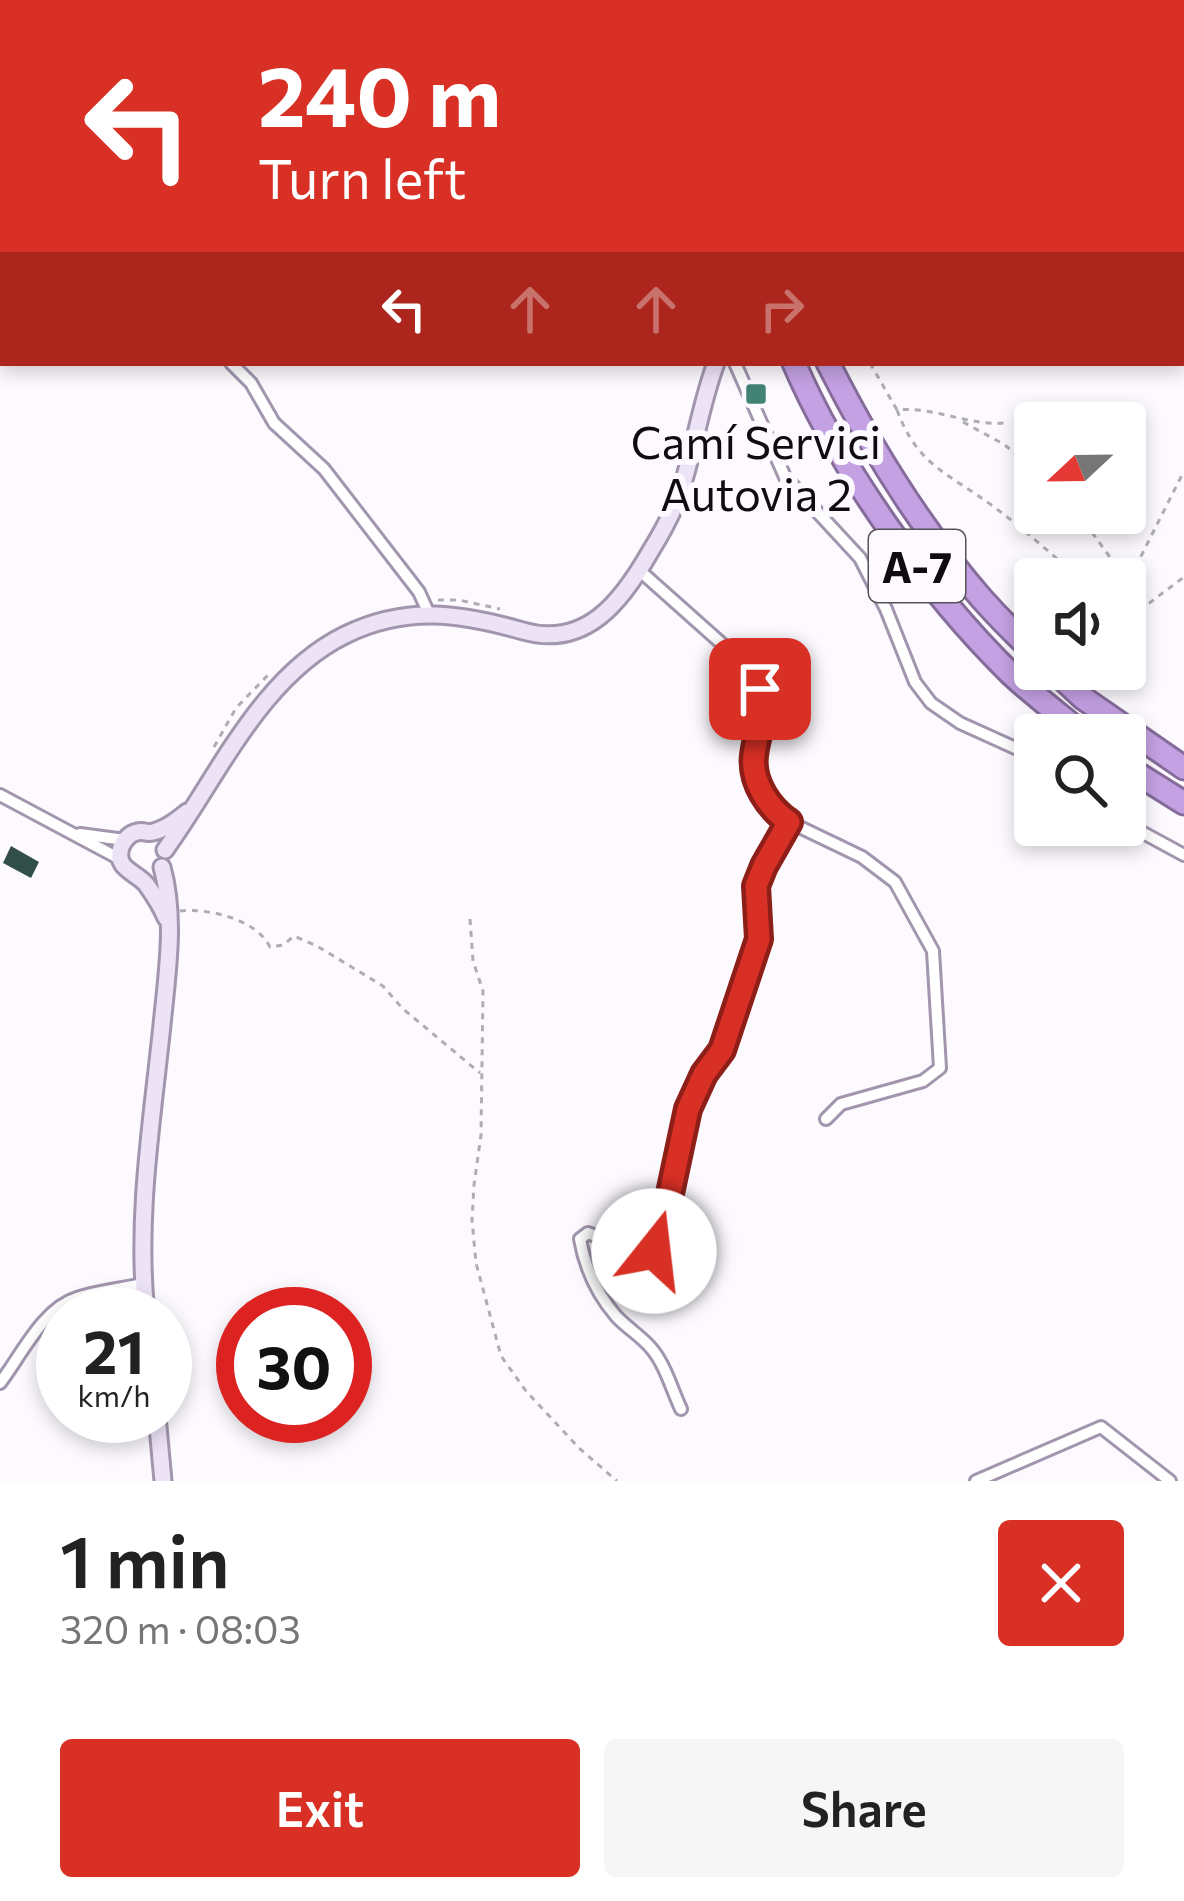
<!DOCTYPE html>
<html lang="en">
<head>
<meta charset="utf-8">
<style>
	body { margin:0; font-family:Commissioner,sans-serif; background:#f6f6f6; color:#222; height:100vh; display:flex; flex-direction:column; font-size:45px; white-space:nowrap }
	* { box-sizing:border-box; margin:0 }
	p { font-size:39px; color:#767676 }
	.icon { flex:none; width:66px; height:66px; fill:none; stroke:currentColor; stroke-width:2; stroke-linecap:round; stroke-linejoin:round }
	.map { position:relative; height:1481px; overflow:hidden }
	.drawer { display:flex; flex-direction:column; background:#fff; flex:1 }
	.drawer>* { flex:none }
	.guide { position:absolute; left:0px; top:0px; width:1185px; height:366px; box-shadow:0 6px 18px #0003; background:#d93025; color:#fff; overflow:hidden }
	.needle { width:78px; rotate:248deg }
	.fabs { position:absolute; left:1014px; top:402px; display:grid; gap:24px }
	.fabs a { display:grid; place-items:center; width:132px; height:132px; border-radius:12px; background:#fff; box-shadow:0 6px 18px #0003; font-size:60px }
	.speed { position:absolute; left:36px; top:1287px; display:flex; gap:24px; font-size:60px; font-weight:700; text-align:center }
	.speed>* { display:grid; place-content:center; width:156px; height:156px; border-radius:50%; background:#fff; box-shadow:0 6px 18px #0003; line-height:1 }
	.speed small { font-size:30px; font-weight:400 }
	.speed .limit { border:18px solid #d22; background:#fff; color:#111 }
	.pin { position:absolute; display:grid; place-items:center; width:102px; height:102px; color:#fff; margin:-51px; border-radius:24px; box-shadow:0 6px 18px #0006 }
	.me { position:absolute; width:132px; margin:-66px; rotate:16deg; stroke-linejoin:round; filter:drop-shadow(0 0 9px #0008) }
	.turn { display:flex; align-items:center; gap:42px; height:252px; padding:0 60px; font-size:54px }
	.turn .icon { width:156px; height:156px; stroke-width:2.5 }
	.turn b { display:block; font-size:84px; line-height:102px }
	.lanes { display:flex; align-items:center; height:114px; padding:0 60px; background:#0003; justify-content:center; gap:60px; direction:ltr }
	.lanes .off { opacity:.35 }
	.round { display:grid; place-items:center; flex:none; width:126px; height:126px; border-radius:12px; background:#f6f6f6 }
	.headline { display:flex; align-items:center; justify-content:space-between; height:204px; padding:0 60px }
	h1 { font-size:72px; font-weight:600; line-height:90px }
	.button { display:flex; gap:24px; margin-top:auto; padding:24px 60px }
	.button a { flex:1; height:138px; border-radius:12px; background:#d93025; color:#fff; font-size:48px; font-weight:600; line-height:138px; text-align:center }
	.button a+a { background:#f6f6f6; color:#222 }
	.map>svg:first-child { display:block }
	.building { fill:#314f48 }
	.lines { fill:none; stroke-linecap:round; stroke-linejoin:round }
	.street-casing { stroke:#a295ae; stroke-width:16 }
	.secondary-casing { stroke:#a295ae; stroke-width:21 }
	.highway-casing { stroke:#856c9a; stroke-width:27 }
	.path { stroke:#afacb3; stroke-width:3; stroke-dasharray:6 6; stroke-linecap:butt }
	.street { stroke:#fff; stroke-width:10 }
	.secondary { stroke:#ede3f7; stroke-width:15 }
	.highway { stroke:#c4a1e3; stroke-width:21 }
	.route-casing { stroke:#8d1f18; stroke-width:30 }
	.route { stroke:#d93025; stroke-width:21 }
	.poi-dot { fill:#418375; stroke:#fcf9ff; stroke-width:4.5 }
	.labels { text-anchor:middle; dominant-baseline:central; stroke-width:12; stroke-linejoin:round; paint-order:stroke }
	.shield { fill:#fcf9ff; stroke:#56525a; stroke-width:3 }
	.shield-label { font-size:42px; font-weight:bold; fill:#0f0b13 }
	.poi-label { font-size:45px; fill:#0f0b13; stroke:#fcf9ff }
</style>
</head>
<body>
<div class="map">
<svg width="1184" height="1481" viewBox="0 0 1184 1481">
	<rect width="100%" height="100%" fill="#fcf9ff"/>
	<path class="building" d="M 11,846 L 39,862 L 31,878 L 3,863 Z"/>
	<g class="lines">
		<g class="street-casing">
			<g id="street">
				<path d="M 606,0 L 607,3"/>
				<path d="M 146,3 L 147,0"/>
				<path d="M 231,363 L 251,383 L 274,423 L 324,469 L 419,592 L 429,614"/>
				<path d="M 735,363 L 785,477 L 860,558 L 886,609 L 915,682 L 931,703 L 960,723 L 1024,752 L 1035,759"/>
				<path d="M 639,570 L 721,643 L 761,690 L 764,703 L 752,767 L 758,786 L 771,808 L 785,820 L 862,857 L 895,882 L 933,951 L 940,1068 L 923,1081 L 841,1104 L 826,1119"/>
				<path d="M 0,795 L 120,859"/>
				<path d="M 1125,823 L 1184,855"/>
				<path d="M 80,834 L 125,840"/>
				<path d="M 0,1383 C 21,1356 42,1309 77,1298 C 98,1291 121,1289 143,1284"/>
				<path d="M 681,1409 C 672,1390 665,1364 651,1348 C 641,1336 627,1328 616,1316 C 597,1294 585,1267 580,1239 L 588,1233 C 610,1241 638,1257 660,1247 L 688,1109 L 704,1074 L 722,1050 L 759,939 L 756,886 L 764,866 L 789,822"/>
				<path d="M 976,1481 L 1101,1427 L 1170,1481"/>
			</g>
		</g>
		<g class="secondary-casing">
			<g id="secondary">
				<path d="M 824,3 L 825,0"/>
				<path d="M 165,850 C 218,777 260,677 345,635 C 406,605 460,613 523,631 C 586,649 622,601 650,552 C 663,531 675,510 682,486 C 695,446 701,403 716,363"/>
				<path d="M 166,918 C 161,906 154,895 146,884 C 136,872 114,869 121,847 C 123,842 128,835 134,833 C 144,829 144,834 153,832 C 166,829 177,820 187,812"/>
				<path d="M 146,1314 C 136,1216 152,1122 162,1025 C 167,974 176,917 162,867"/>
				<path d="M 157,1416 L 163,1481"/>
			</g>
		</g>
		<g class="highway-casing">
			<g id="highway">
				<path d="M 647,0 L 649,3"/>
				<path d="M 680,0 L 681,3"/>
				<path d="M 794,363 C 840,470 929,594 1012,675 C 1035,696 1060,715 1084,735"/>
				<path d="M 828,363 C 870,446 921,529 982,599 C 999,618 1017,636 1035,653"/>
				<path d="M 1052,669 L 1083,698 L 1184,768"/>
				<path d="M 1125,766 L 1184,803"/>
			</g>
		</g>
		<g class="path">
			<path d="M 870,363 L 897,410 C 933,406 968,426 1005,423"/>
			<path d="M 897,410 C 918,467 949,473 994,507 C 1024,529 1052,555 1081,579"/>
			<path d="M 963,422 L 1005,445 L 1035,471"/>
			<path d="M 1078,513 L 1112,560 L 1125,566 L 1132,591 L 1148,604 L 1184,577"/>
			<path d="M 1130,578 L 1184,471"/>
			<path d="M 438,600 L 459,600 L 500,609"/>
			<path d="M 214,747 L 236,708 L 269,674"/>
			<path d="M 180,911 C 209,908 256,919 270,947 L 283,945 L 294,936 L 317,946 L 383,986 L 402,1008 L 480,1073"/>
			<path d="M 470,919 L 473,961 L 483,991 L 481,1135 L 474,1185 L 472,1220 L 476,1263 L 501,1356 L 526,1391 L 579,1448 L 617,1481"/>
		</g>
		<use href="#street" class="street"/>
		<use href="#secondary" class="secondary"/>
		<use href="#highway" class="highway"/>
	</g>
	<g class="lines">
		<g class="route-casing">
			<path id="route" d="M 654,1251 L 660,1247 L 664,1237 L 669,1198 L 688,1109 L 704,1074 L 722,1050 L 759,939 L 756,886 L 764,866 L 789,822 C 777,814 770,806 763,794 C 738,751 772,729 760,689"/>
		</g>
		<use href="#route" class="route"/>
	</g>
	<rect class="poi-dot" x="744" y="382" width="24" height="24" rx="6"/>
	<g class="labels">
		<rect class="shield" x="869" y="530" width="96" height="72" rx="9"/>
		<g class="shield-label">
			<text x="917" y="566">A-7</text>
		</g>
		<g class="poi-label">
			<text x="756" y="440">Camí Servici<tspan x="756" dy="52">Autovia 2</tspan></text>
		</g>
	</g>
</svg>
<div class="fabs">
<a><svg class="needle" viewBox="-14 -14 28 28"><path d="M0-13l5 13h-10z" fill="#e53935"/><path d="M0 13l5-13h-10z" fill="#767676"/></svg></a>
<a><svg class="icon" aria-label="sound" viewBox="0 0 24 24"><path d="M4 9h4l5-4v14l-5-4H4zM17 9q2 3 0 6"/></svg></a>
<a><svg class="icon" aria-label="search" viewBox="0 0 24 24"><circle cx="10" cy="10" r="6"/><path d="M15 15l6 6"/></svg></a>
</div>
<div class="speed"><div>21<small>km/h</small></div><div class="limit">30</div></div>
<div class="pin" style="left:760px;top:689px;background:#d93025"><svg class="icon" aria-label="arrive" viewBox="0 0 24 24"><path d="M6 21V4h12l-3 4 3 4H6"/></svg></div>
<svg class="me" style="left:654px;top:1251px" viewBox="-20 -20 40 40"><circle r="19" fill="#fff"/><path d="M0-13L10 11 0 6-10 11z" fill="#d93025"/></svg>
<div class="guide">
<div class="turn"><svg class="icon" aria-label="left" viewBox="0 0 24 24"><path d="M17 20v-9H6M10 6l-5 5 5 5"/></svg><div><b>240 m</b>Turn left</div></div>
<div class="lanes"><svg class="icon" aria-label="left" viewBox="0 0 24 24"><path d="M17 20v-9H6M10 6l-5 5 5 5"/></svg><svg class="icon off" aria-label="ahead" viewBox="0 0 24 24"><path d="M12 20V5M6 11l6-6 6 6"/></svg><svg class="icon off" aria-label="ahead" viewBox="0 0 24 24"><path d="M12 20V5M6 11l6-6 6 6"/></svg><svg class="icon off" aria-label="right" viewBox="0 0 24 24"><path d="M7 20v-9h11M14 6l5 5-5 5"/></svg></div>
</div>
</div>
<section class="drawer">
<div class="headline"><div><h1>1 min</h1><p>320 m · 08:03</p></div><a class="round" style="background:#d93025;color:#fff"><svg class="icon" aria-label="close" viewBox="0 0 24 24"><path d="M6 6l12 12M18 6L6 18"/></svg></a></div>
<div class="button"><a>Exit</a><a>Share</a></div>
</section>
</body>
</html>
